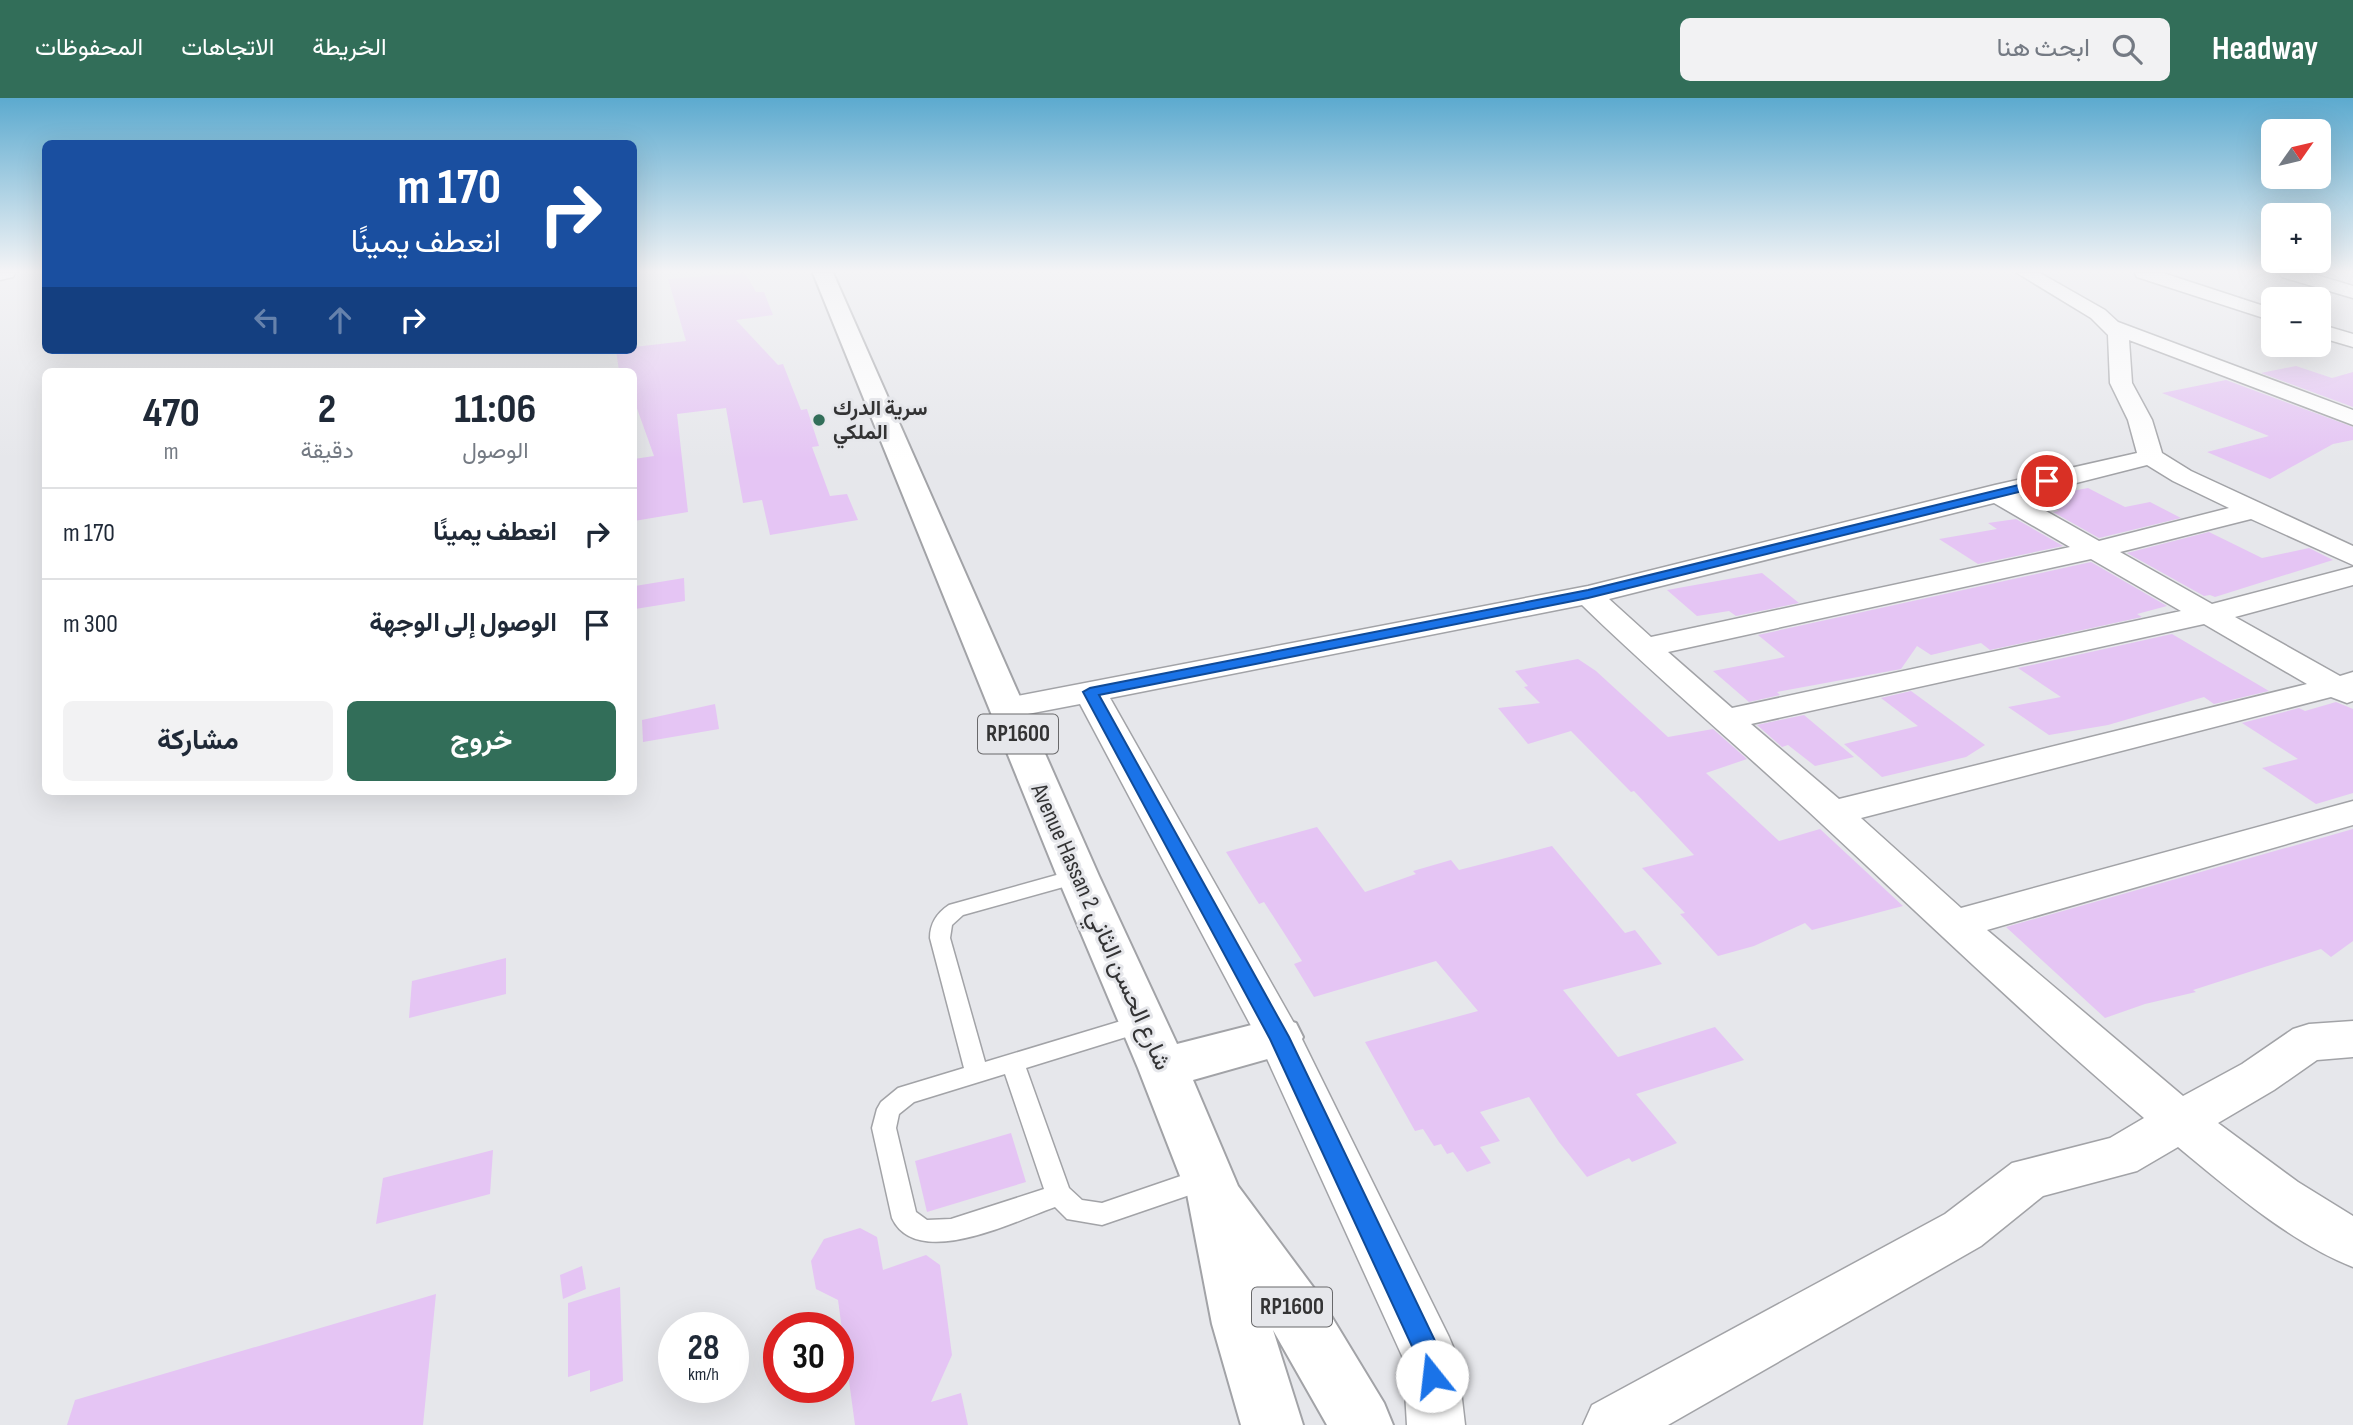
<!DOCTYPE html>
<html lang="ar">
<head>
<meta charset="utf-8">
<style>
	body { margin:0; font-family:"Sofia Sans Condensed",Vazirmatn,sans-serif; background:#f2f2f3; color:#1f2937; direction:rtl; height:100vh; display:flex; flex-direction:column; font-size:26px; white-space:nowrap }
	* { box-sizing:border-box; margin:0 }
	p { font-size:23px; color:#747a83 }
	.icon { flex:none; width:38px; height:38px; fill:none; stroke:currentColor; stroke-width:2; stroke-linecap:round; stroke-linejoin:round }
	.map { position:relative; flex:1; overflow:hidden; direction:ltr }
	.sheet { position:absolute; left:42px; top:270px; width:595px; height:427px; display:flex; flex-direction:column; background:#fff; border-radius:10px; box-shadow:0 7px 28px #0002; direction:rtl }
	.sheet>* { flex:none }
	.top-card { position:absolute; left:42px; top:42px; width:595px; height:214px; border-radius:10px; box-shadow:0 7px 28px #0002; direction:rtl; background:#1a4fa0; color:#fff; overflow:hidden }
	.needle { width:46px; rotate:56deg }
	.buttons { position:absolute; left:2261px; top:21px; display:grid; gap:14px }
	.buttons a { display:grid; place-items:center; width:70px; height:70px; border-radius:10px; background:#fff; box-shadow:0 7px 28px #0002; font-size:35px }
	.speed { position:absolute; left:658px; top:1214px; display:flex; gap:14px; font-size:35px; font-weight:700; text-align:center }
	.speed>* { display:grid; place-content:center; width:91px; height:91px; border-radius:50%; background:#fff; box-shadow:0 7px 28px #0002; line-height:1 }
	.speed small { font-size:18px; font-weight:400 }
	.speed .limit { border:10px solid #d22; background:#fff; color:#111 }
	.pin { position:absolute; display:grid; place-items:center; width:60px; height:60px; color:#fff; margin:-30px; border:4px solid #fff; border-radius:50%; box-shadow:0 2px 7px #0007 }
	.me { position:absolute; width:77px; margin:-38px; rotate:344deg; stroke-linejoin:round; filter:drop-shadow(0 0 5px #0008) }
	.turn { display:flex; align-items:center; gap:24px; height:147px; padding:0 21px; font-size:32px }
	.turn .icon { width:91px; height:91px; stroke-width:2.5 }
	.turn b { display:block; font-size:49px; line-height:60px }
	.lanes { display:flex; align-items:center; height:66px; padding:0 21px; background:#0003; justify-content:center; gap:35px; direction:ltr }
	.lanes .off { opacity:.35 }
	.eta { display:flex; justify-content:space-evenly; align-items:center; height:119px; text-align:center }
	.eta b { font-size:42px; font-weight:700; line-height:49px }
	.primary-button { display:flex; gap:14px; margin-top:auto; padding:14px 21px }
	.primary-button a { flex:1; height:80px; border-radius:10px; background:#326e59; color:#fff; font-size:28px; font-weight:700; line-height:80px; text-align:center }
	.primary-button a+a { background:#f2f2f3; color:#1f2937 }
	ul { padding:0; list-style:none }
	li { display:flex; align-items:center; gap:21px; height:91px; padding:0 21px; border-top:2px solid #e0e1e3 }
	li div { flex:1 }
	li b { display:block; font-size:26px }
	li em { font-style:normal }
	header { display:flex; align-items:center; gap:42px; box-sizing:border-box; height:98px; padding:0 35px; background:#326e59; color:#fff }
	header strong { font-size:33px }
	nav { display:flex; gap:38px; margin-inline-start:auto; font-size:24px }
	.search { width:490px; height:63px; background:#f2f2f3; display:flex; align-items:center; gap:18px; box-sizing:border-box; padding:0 24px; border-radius:10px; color:#747a83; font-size:26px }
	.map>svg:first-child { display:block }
	.building { fill:#e5c5f4 }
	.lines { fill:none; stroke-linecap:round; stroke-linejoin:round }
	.lane-casing { stroke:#a2a3a7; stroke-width:3 }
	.street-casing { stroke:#a2a3a7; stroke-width:3 }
	.primary-casing { stroke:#a2a3a7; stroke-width:4 }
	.lane { fill:#fff; fill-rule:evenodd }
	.street { fill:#fff; fill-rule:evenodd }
	.primary { fill:#fff; fill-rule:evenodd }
	.route { fill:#1a73e8; stroke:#114b97; stroke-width:2 }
	.poi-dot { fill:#326e59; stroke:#e6e7eb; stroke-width:2.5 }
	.labels { text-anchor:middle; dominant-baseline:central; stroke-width:6; stroke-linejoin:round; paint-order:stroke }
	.far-poi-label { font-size:21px; font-weight:bold; fill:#333334; stroke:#e6e7eb; text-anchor:start }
	.shield { fill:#e6e7eb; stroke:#69696b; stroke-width:2 }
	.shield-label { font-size:23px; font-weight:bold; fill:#333334 }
	.street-label { font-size:24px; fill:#333334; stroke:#e6e7eb }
</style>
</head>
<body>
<header>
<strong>Headway</strong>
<div class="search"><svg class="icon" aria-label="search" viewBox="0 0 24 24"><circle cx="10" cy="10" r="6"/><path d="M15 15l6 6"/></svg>ابحث هنا</div>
<nav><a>الخريطة</a><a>الاتجاهات</a><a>المحفوظات</a></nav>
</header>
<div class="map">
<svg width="2353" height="1327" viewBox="0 0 2353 1327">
	<rect width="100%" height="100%" fill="#e6e7eb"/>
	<g class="building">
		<path d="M 745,175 L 756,194 L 764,194 L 773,217 L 736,222 L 778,267 L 783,266 L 801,312 L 807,311 L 819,348 L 812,349 L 830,398 L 847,396 L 858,422 L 770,437 L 762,402 L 743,405 L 726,310 L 677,316 L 688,414 L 634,423 L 634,361 L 654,358 L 634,302 L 634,273 L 619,273 L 616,252 L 634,252 L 634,249 L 686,243 L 668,181 Z"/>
		<path d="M 2296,268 L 2332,280 L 2353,274 L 2353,309 L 2261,275 Z"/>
		<path d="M 2226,282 L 2353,329 L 2353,342 L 2333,346 L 2270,381 L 2207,354 L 2269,338 L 2162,295 Z"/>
		<path d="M 2088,390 L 2125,409 L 2150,404 L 2181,420 L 2099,440 L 2053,414 L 2059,413 L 2034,400 Z"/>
		<path d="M 2016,421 L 2063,448 L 1978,466 L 1939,441 L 1997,431 L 1988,425 Z"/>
		<path d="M 2209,434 L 2262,460 L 2309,450 L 2333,462 L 2215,499 L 2210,497 L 2204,498 L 2127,455 Z"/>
		<path d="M 2091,464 L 2167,508 L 2137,516 L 2142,519 L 1990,552 L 1981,545 L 1931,557 L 1917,548 L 1901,571 L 1777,594 L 1780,597 L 1749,604 L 1713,573 L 1785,559 L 1758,537 Z"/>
		<path d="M 1762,475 L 1799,505 L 1736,518 L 1729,513 L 1697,518 L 1667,492 Z"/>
		<path d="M 684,480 L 685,503 L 635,511 L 635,488 Z"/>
		<path d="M 2172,536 L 2269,593 L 2214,606 L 2204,599 L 2108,627 L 2049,637 L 2008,609 L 2061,599 L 2018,570 Z"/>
		<path d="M 1578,561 L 1596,573 L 1668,639 L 1713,631 L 1747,661 L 1706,675 L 1779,743 L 1820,731 L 1903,808 L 1812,832 L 1805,825 L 1754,848 L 1718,858 L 1680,816 L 1685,815 L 1642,770 L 1694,757 L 1634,693 L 1631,694 L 1571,633 L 1528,646 L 1498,610 L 1540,605 L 1524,589 L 1528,588 L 1515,573 Z"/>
		<path d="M 1911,593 L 1985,647 L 1966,659 L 1882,679 L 1844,646 L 1918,628 L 1881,600 Z"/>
		<path d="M 2336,604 L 2353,611 L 2353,695 L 2316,706 L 2262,670 L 2298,661 L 2242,625 L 2299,610 L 2305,613 Z"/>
		<path d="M 715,606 L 719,631 L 643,644 L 642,622 Z"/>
		<path d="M 1804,617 L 1854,659 L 1815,668 L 1788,647 L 1782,649 L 1757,627 Z"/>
		<path d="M 1317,729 L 1365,794 L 1416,776 L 1413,773 L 1451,762 L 1459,772 L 1552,748 L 1625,835 L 1635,832 L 1662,866 L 1563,892 L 1618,959 L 1715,929 L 1744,962 L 1636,996 L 1677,1045 L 1632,1064 L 1629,1060 L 1587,1079 L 1559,1044 L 1529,999 L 1480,1014 L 1500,1043 L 1480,1049 L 1491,1065 L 1467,1074 L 1453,1054 L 1447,1056 L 1441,1046 L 1434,1048 L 1423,1031 L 1415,1033 L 1365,944 L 1478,913 L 1436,863 L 1314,899 L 1294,866 L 1302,863 L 1264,804 L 1259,806 L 1226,754 Z"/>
		<path d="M 2353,731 L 2353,843 L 2331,859 L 2321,851 L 2193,892 L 2196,894 L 2145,906 L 2105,920 L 2006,829 Z"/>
		<path d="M 506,860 L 506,896 L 409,920 L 412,883 Z"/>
		<path d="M 1011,1035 L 1026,1084 L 927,1114 L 915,1063 Z"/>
		<path d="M 493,1052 L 490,1096 L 376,1126 L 383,1080 Z"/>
		<path d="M 860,1130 L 877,1139 L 883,1172 L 926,1157 L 940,1167 L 952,1257 L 931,1304 L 961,1295 L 968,1327 L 855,1327 L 838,1202 L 816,1191 L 811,1163 L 824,1141 Z"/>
		<path d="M 582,1168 L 586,1191 L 563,1201 L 560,1177 Z"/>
		<path d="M 620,1189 L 623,1283 L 590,1294 L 590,1272 L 568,1279 L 568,1205 Z"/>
		<path d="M 436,1196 L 423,1327 L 67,1327 L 75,1302 Z"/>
	</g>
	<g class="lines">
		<g class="lane-casing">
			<path id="lane" d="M 1078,771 L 1085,773 L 1088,778 L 1085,783 L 963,817 L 952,827 L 950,840 L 985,964 L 1144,916 L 1152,919 L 1155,925 L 1152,931 L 1026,970 L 1069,1090 L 1082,1102 L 1102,1105 L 1204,1070 L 1213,1073 L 1216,1081 L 1213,1089 L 1102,1127 L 1067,1121 L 1055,1109 C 1015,1123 917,1173 892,1120 L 872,1030 L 877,1011 L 881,1004 L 898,990 L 964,970 L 930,840 C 930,825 937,815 949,807 ZM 1005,976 L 1044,1091 L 951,1121 L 927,1122 L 916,1114 L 896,1030 L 899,1016 L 914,1004 Z"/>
		</g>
		<g class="street-casing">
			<g id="street">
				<path d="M 0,175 L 15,175 L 13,179 L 0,182 Z"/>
				<path d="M 2017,175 L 2040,175 L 2105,212 L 2118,224 L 2353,312 L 2353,327 L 2129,242 L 2132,285 L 2152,322 L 2162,355 L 2191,373 L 2353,448 L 2353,467 L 2251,421 L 2120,454 L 2212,506 L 2353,469 L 2353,487 L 2235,519 L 2340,578 L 2353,574 L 2353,603 L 2347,605 L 2331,599 L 1861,720 L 1961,810 L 2353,703 L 2353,727 L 1987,832 L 2183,998 L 2242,966 L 2293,931 L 2309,926 L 2353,923 L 2353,959 L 2317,962 L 2274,992 L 2218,1025 L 2298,1084 L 2353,1118 L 2353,1169 C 2291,1145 2229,1091 2178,1049 L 2137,1073 L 2043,1098 L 1981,1148 L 1668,1327 L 1583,1327 L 1592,1307 L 1945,1116 L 2012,1065 L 2110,1040 L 2144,1020 C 2028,921 1920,817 1808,713 C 1733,644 1655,578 1582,507 L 1110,600 L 1295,927 L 1449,1239 L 1457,1258 L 1465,1327 L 1407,1327 L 1403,1260 L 1258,941 L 1080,606 L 1007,620 L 995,617 L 990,610 L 995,603 L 1007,600 L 1588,488 L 1995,387 L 2137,355 L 2128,322 L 2110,285 L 2108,237 L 2091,220 ZM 2147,367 L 2173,383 L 2229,410 L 2099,443 L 2021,399 ZM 1994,405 L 2070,449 L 1651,539 L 1609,501 ZM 2091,461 L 2181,513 L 1732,610 L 1668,554 ZM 2204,526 L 2307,586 L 1839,701 L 1751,626 Z"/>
				<path d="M 2135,175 L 2163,175 L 2273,211 L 2273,223 L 2137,179 Z"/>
				<path d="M 2280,175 L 2310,175 L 2353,188 L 2353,200 L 2282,179 Z"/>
				<path d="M 2319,226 L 2353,236 L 2353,249 L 2319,239 Z"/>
			</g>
		</g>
		<g class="primary-casing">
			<path id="primary" d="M 813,175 L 833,175 L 1099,778 L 1177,946 L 1279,920 L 1296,925 L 1303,939 L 1296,953 L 1193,982 L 1238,1088 L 1316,1193 L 1384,1305 L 1393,1327 L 1327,1327 L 1273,1232 L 1303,1327 L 1241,1327 L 1212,1226 L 1187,1096 L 1138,970 L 1057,778 Z"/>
		</g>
		<use href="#lane" class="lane"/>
		<use href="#street" class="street"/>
		<use href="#primary" class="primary"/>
	</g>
	<linearGradient id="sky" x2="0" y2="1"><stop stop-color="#5caacf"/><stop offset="0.48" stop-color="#f4f4f6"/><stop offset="1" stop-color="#f4f4f6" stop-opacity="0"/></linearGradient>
	<rect width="2353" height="361" fill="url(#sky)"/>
	<path class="route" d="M 2047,380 L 2051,381 L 2051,386 L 1588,500 L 1099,597 L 1289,939 L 1438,1249 L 1445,1278 L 1441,1286 L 1432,1290 L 1423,1286 L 1417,1259 L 1270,941 L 1083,594 L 1090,590 L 1588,492 Z"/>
	<circle class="poi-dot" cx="819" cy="322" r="7"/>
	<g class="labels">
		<g class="far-poi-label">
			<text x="833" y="310">سرية الدرك<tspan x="833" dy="24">الملكي</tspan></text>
		</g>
		<g class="shield">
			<rect x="978" y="616.5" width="80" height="39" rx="5"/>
			<rect x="1252" y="1189.5" width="80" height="39" rx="5"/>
		</g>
		<g class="shield-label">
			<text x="1018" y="636">RP1600</text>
			<text x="1292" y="1209">RP1600</text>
		</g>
		<g class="street-label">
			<text transform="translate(1101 829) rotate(66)">Avenue Hassan 2 شارع الحسن الثاني</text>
		</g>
	</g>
</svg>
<div class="buttons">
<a><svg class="needle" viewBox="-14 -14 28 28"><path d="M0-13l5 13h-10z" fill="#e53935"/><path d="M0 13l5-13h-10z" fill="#747a83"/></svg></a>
<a>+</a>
<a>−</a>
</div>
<div class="speed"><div>28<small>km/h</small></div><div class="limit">30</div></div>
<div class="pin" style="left:2047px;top:383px;background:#d93025"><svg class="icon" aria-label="arrive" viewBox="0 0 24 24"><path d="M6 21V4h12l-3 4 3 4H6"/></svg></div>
<svg class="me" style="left:1432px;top:1278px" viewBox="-20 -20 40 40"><circle r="19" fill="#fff"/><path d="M0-13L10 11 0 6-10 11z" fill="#1a73e8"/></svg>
<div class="top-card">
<div class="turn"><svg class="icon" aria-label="right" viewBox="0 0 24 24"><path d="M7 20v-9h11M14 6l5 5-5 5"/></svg><div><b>170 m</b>انعطف يمينًا</div></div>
<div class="lanes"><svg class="icon off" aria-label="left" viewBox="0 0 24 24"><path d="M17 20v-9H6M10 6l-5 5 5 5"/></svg><svg class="icon off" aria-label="ahead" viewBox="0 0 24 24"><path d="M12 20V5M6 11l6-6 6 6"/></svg><svg class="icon" aria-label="right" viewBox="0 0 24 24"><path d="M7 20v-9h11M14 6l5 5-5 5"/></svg></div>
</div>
<section class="sheet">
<div class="eta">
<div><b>11:06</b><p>الوصول</p></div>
<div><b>2</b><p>دقيقة</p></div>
<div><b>470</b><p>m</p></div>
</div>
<ul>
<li><svg class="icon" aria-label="right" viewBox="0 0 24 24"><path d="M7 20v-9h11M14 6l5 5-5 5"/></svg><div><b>انعطف يمينًا</b></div><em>170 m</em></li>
<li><svg class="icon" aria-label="arrive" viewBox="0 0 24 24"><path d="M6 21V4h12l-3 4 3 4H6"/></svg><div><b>الوصول إلى الوجهة</b></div><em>300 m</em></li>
</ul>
<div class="primary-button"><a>خروج</a><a>مشاركة</a></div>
</section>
</div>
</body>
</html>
